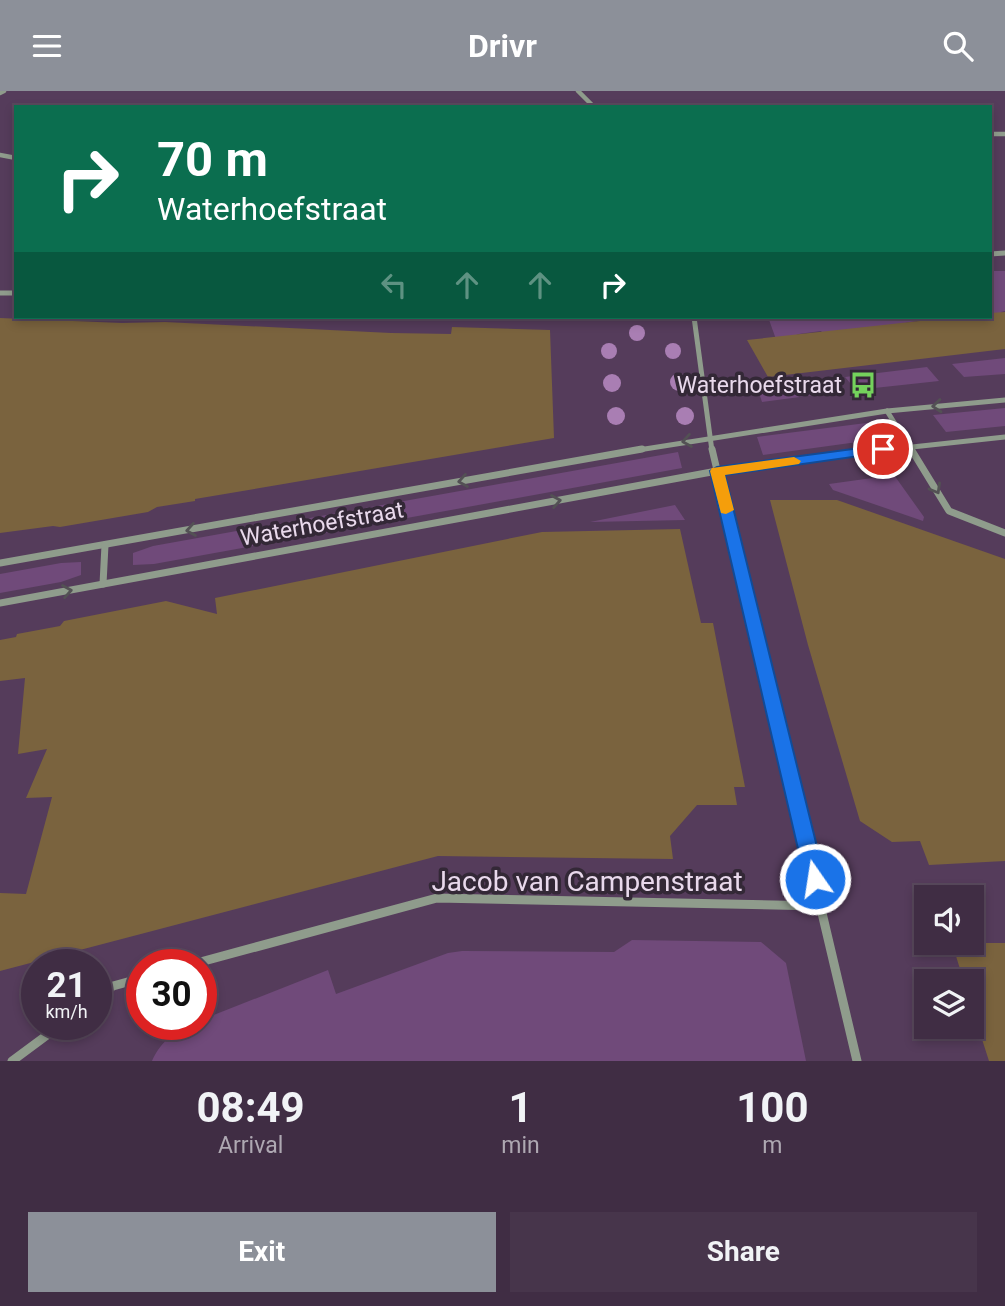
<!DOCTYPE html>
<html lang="en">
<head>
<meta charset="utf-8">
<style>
	body { margin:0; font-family:Roboto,sans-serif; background:#47354b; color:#f1f3f6; height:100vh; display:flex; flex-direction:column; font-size:26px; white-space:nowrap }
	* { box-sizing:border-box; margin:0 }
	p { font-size:23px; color:#aea8b2 }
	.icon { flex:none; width:38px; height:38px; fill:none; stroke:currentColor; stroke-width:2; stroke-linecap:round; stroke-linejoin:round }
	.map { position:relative; height:970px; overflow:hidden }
	.panel { display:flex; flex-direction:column; background:#402d44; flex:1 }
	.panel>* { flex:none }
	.top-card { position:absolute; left:14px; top:14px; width:978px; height:214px; border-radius:0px; box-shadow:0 4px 10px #0003,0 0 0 2px #59495d; background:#0b6e4f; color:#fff; overflow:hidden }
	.tools { position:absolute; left:914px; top:794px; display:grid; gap:14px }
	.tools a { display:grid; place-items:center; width:70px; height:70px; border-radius:0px; background:#402d44; box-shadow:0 4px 10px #0003,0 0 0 2px #59495d; font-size:35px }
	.speed { position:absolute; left:21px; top:858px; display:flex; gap:14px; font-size:35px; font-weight:700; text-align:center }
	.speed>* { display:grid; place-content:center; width:91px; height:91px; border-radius:50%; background:#402d44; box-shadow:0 4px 10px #0003,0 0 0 2px #59495d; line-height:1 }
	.speed small { font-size:18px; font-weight:400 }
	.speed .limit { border:10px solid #d22; background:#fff; color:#111 }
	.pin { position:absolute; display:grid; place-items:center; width:60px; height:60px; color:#fff; margin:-30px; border:4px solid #fff; border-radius:50%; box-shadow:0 2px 7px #0007 }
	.me { position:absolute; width:77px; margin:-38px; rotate:347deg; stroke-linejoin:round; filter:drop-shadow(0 0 5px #0008) }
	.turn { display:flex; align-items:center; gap:24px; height:147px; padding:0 28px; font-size:32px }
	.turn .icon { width:91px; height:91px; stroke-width:2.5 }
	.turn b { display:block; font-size:49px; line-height:60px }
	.lanes { display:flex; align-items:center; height:66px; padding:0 28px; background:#0003; justify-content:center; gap:35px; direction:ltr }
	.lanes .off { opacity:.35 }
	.eta { display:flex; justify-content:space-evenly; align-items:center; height:119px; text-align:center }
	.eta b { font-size:42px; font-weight:700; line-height:49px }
	.cta { display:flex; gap:14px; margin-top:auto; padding:14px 28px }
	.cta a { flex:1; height:80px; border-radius:0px; background:#8c9099; color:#fff; font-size:28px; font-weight:700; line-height:80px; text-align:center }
	.cta a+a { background:#47354b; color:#f1f3f6 }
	header { display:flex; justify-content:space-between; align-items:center; height:91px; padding:0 28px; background:#8c9099; color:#fff; font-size:32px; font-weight:700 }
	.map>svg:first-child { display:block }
	.green { fill:#704a7a }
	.building { fill:#7a633e }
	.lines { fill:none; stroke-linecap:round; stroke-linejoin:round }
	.minor-far3 { stroke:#8f9c8c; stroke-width:4.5 }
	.minor-far2 { stroke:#8f9c8c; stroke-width:5 }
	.minor-far1 { stroke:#8f9c8c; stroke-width:7 }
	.minor { stroke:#8f9c8c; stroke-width:9 }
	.tree { fill:#a97eb3 }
	.oneway { stroke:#535154 }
	.route { fill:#1a73e8; stroke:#114b97; stroke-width:2 }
	.slow { fill:#f59e0b }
	.labels { text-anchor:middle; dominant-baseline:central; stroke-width:7; stroke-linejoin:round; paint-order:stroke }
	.poi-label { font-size:23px; fill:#e9d9ec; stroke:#332836; text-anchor:end }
	.street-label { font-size:23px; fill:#e9d9ec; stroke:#332836 }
	.near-street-label { font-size:28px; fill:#e9d9ec; stroke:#332836 }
</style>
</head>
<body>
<header><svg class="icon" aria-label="menu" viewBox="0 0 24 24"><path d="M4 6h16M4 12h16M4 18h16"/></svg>Drivr<svg class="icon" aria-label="search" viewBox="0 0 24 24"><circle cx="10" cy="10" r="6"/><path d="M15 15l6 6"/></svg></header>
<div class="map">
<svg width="1005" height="970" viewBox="0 0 1005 970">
	<rect width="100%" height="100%" fill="#553c5b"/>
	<g class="green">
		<path d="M 991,180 L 1005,180 L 1005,220 L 1001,221 L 1005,226 L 927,234 L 922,229 L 826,246 L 821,240 L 799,243 L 777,251 L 768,226 L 990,226 Z"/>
		<path d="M 1005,267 L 1005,283 L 964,286 L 952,273 Z"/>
		<path d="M 927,276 L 939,290 L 856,299 L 845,286 Z"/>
		<path d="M 820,289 L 830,302 L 762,311 L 757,296 Z"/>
		<path d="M 1005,317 L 1005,335 L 946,341 L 933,324 Z"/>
		<path d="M 882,330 L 894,346 L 763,364 L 757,346 Z"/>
		<path d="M 678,361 L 682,377 L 154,473 L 133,474 L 133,462 L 153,455 Z"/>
		<path d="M 894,384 L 924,426 L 923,430 L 833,399 L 829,393 Z"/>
		<path d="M 675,414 L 685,429 L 590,431 Z"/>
		<path d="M 81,471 L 81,484 L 61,491 L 0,502 L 0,483 L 61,472 Z"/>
		<path d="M 632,849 L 761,851 L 786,872 L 806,970 L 152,970 C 160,951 180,933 201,933 L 201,929 L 328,879 L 336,903 L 448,862 L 462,860 L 614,861 Z"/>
	</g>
	<g class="building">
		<path d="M 1005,221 L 1005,258 L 768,286 L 747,249 L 956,226 L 990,226 L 990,222 Z"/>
		<path d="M 0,227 L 122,232 L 165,231 L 391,242 L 451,243 L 452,236 L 550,239 L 554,347 L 195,408 L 195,410 L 157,416 L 148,421 L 60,436 L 53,435 L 0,442 Z"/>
		<path d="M 770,409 L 837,409 L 1005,468 L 1005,770 L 929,774 L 920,750 L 892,751 L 860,730 L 808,554 Z"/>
		<path d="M 680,438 L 701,532 L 713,532 L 745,696 L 734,696 L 737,714 L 697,714 L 670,745 L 673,768 L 438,765 L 0,880 L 0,802 L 26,803 L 52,706 L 26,707 L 47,658 L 18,663 L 25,587 L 0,590 L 0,549 L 16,546 L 17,543 L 60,535 L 64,530 L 166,510 L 217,523 L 215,507 L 542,441 Z"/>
		<path d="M 952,852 L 1005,852 L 1005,970 L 989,970 L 971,914 L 971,891 L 964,891 Z"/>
	</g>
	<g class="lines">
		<g class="minor-far3">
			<path d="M 578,0 L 594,16"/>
			<path d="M 0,2 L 4,0"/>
			<path d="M 990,43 L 1005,43"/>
			<path d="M 0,64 L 16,67"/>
		</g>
		<g class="minor-far2">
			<path d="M 990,163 L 1005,162"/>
			<path d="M 0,202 L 16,202"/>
			<path d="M 694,226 L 712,360"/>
			<path d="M 887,320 L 912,360"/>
			<path d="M 632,360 L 887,320 L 1005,309"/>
			<path d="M 875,360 L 1005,346"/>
		</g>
		<g class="minor-far1">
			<path d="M 712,358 L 775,625"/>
			<path d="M 911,358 L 949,420 L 1005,442"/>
			<path d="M 0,472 L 642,358"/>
			<path d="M 103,493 L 105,454"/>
			<path d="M 0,512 L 717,380 L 888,358"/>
		</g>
		<g class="minor">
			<path d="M 775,623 L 857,970"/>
			<path d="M 193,873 L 437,807 L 822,815"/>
			<path d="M 96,908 L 113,895 L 142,887"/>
			<path d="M 12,970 L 62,933"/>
		</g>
	</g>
	<g class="tree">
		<circle cx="637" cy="242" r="8"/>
		<circle cx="609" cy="260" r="8"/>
		<circle cx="673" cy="260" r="8"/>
		<circle cx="679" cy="291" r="9"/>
		<circle cx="612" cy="292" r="9"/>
		<circle cx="616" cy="325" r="9"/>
		<circle cx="685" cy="325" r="9"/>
	</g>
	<defs><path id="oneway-chevron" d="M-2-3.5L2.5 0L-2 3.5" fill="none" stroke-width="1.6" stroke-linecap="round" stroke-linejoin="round" transform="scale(1.75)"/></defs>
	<g class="oneway">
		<use href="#oneway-chevron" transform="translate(937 315) rotate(175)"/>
		<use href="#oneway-chevron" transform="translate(687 350) rotate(170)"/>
		<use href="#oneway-chevron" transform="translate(463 390) rotate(170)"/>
		<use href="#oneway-chevron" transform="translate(936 398) rotate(60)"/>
		<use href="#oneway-chevron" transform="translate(556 410) rotate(-10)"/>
		<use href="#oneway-chevron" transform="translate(191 439) rotate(170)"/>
		<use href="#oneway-chevron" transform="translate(67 500) rotate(-10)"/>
	</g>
	<path class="route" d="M 883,354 L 888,355 L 888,361 L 725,384 L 825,788 L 822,794 L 815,797 L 808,794 L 805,788 L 710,380 L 717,376 Z"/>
	<path class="slow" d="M 794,366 L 801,370 L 799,373 L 725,384 L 734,419 L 726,423 L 721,422 L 710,380 L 712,377 Z"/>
	<defs>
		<g id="bus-bare" transform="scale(2.1)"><path d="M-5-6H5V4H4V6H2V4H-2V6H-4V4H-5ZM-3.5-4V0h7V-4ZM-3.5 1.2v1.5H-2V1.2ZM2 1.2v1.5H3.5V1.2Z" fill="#74d25c" stroke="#332836" stroke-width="2.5" paint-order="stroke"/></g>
	</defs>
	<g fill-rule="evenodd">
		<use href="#bus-bare" x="863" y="294"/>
	</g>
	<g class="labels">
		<g class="poi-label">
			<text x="842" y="294">Waterhoefstraat</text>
		</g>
		<g class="street-label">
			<text transform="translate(322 433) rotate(-10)">Waterhoefstraat</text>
		</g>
		<g class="near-street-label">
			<text x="587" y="790">Jacob van Campenstraat</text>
		</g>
	</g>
</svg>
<div class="tools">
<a><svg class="icon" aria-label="sound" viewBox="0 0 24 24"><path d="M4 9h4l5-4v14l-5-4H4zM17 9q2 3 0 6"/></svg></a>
<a><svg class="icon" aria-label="layers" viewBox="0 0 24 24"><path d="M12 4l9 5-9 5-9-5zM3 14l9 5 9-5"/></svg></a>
</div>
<div class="speed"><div>21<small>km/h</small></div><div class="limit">30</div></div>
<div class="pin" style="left:883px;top:358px;background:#d93025"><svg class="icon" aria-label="arrive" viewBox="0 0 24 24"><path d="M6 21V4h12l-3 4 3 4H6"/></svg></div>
<svg class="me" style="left:815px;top:788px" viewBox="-20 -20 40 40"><circle r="17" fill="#1a73e8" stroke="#fff" stroke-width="3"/><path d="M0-11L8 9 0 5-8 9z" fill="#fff"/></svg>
<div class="top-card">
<div class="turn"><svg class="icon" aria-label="right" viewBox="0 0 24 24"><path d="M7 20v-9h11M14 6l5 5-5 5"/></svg><div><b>70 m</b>Waterhoefstraat</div></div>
<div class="lanes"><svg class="icon off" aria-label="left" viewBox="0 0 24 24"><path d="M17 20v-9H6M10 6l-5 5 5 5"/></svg><svg class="icon off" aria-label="ahead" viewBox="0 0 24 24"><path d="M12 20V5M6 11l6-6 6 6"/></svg><svg class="icon off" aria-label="ahead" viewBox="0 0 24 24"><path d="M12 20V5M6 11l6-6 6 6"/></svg><svg class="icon" aria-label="right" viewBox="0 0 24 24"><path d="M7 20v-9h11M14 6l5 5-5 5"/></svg></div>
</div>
</div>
<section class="panel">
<div class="eta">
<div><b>08:49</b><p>Arrival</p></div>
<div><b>1</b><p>min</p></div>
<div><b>100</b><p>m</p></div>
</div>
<div class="cta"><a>Exit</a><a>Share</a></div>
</section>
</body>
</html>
